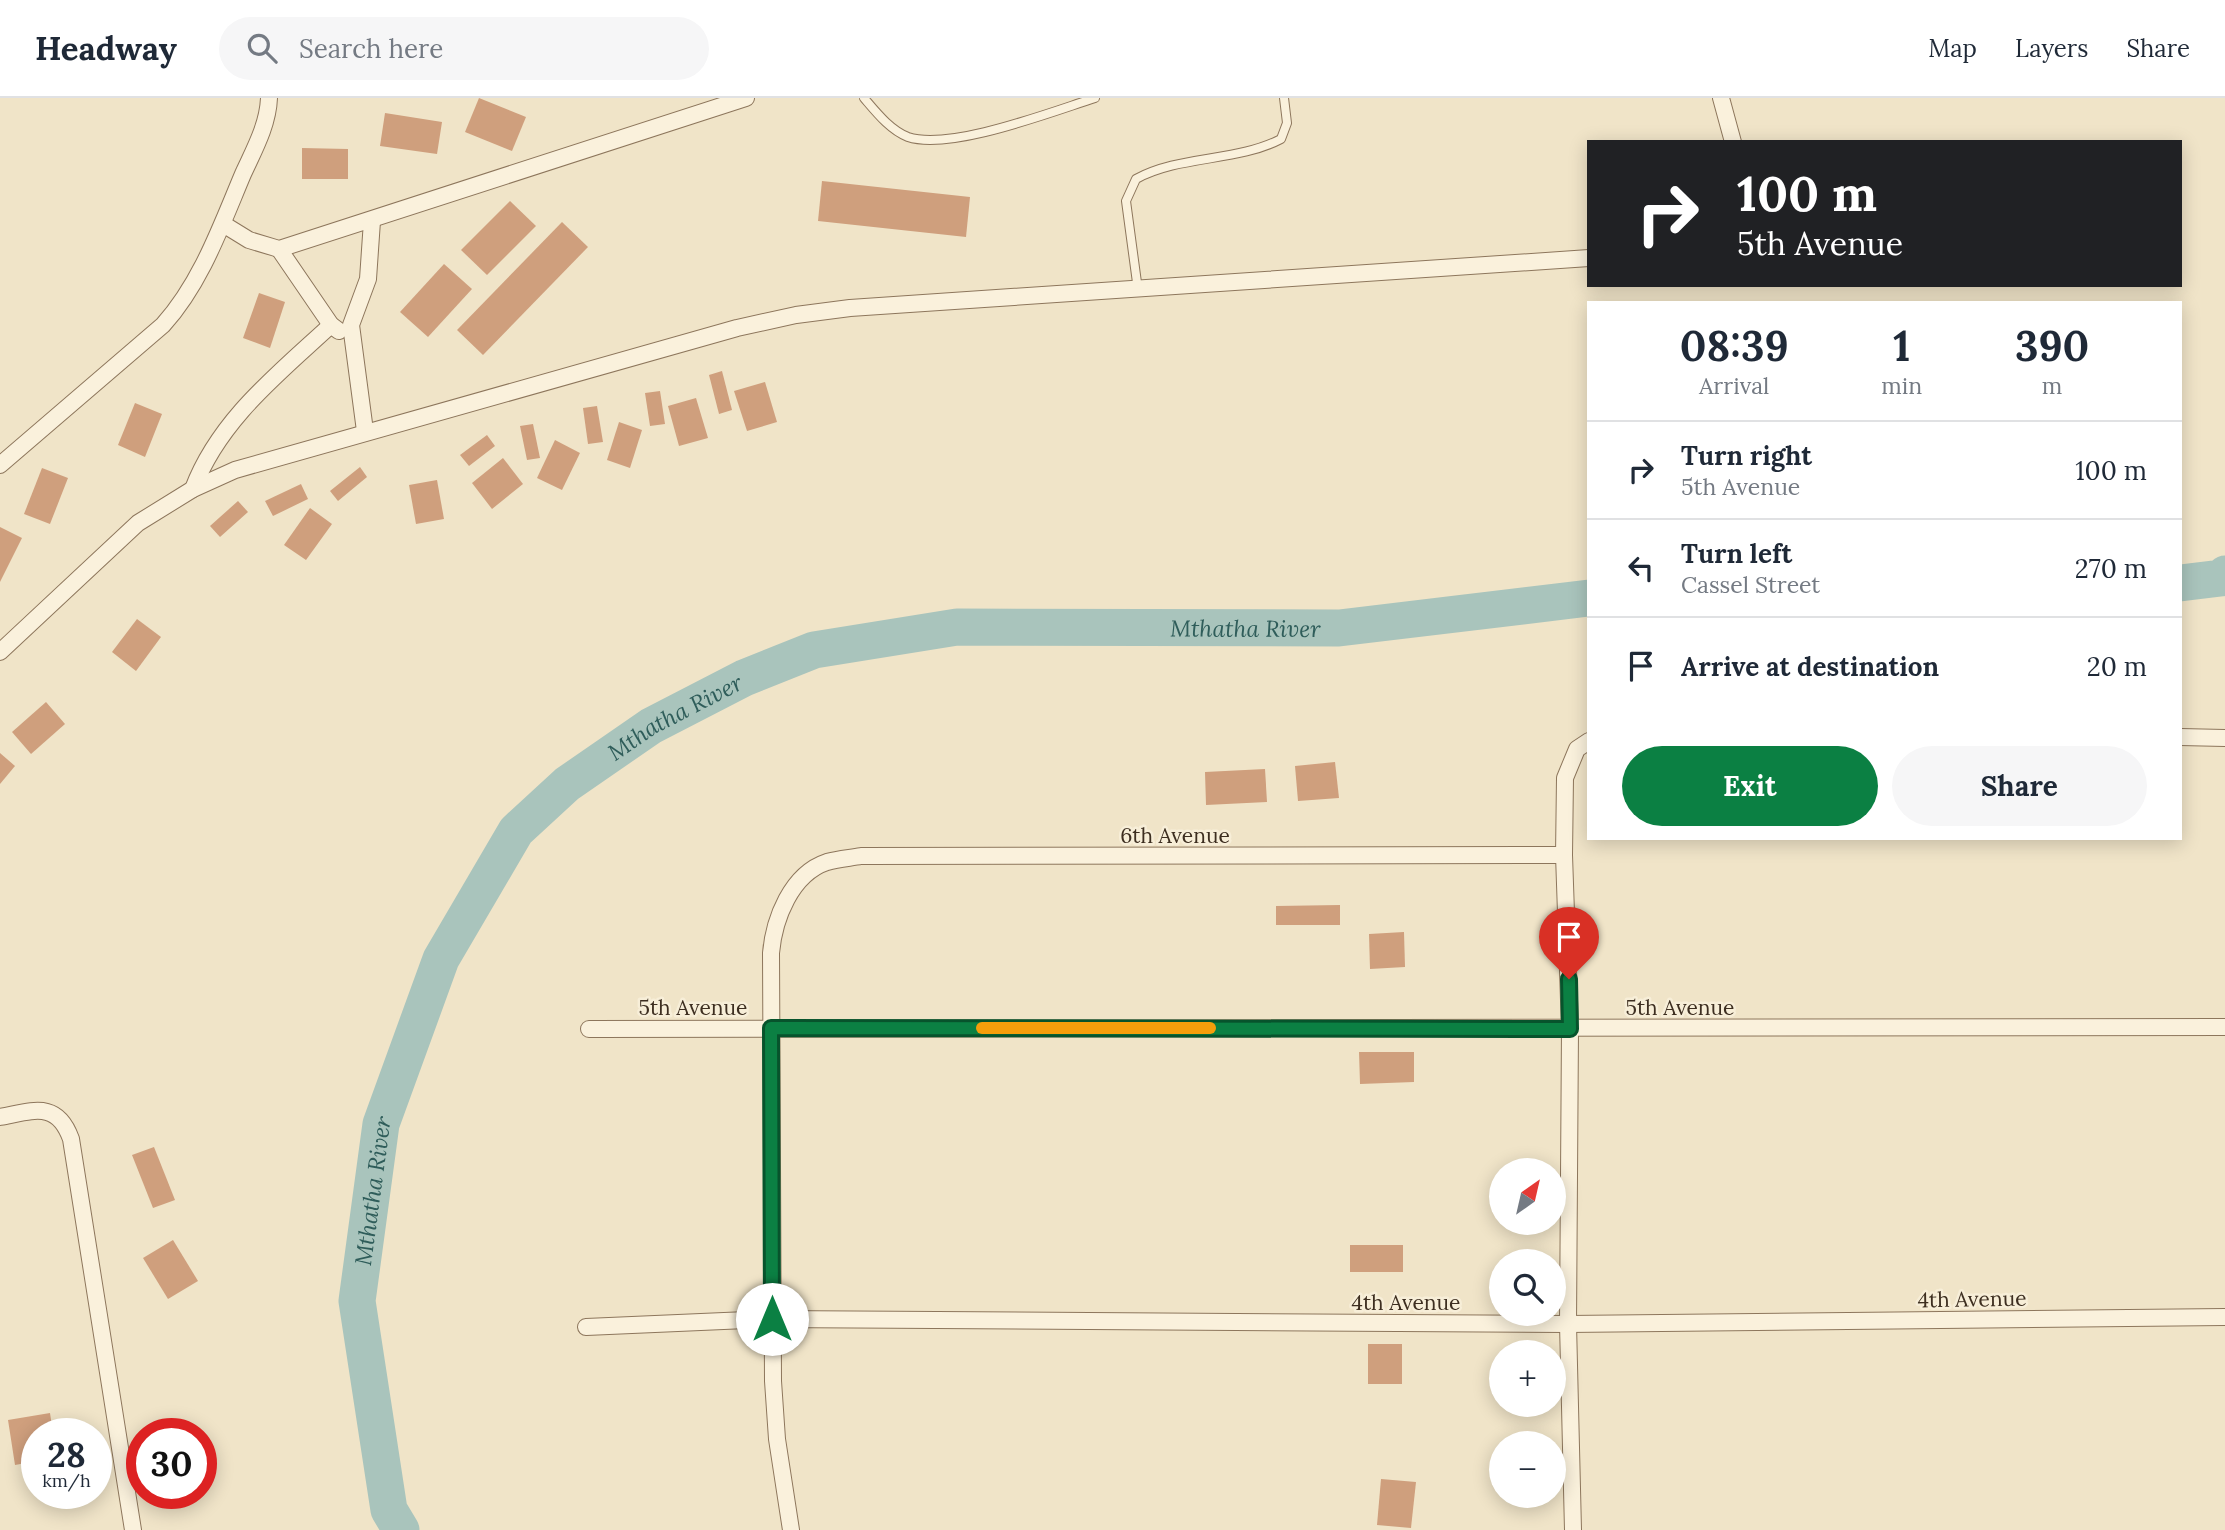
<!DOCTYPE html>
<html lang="en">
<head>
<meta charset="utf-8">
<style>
	body { margin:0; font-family:Lora,serif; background:#f6f6f7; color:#1f2937; height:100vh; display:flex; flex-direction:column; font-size:26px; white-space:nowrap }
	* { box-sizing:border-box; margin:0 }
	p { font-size:23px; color:#747a83 }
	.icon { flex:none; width:38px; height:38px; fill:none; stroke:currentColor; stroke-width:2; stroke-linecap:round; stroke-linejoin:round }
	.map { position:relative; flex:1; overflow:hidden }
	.panel { position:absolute; left:1587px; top:203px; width:595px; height:539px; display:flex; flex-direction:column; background:#fff; border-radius:0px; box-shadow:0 4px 18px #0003 }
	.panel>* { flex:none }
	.top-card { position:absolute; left:1587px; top:42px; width:595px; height:147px; border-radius:0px; box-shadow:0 4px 18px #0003; background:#202124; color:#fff; overflow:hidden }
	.needle { width:46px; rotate:34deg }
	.controls { position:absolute; left:1489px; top:1060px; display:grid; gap:14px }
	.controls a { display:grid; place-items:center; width:77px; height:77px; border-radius:50%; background:#fff; box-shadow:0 4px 18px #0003; font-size:35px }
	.speed { position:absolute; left:21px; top:1320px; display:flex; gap:14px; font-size:35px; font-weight:700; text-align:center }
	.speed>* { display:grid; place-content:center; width:91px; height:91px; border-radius:50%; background:#fff; box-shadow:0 4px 18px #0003; line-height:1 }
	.speed small { font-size:18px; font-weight:400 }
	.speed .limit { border:10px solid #d22; background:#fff; color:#111 }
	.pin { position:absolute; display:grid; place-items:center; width:60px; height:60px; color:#fff; margin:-72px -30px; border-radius:50% 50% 50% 0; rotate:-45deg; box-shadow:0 0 7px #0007 }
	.pin .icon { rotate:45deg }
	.me { position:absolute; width:77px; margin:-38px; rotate:0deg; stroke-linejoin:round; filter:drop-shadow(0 0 5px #0008) }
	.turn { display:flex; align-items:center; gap:24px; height:147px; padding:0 35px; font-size:32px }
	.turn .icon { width:91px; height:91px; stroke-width:2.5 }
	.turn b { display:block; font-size:49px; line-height:60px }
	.eta { display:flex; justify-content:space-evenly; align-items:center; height:119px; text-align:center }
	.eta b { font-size:42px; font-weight:700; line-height:49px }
	.primary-button { display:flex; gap:14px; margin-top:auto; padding:14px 35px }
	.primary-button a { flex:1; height:80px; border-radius:42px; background:#0b8043; color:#fff; font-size:28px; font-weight:700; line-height:80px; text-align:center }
	.primary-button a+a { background:#f6f6f7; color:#1f2937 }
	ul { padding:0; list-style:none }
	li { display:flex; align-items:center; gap:21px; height:98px; padding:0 35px; border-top:2px solid #e0e1e3 }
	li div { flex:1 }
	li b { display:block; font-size:26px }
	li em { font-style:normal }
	header { display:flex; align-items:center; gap:42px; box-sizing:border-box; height:98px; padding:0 35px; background:#fff; border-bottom:2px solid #e0e1e3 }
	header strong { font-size:33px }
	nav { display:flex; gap:38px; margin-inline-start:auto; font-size:24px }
	.search { width:490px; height:63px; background:#f6f6f7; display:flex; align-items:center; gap:18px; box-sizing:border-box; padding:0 24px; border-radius:38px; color:#747a83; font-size:26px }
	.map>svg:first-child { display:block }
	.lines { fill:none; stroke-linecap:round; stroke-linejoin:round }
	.river { stroke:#a9c4bc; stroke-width:37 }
	.building { fill:#cf9f7d }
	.lane-casing { stroke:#8d765c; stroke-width:10 }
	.street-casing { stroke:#8d765c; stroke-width:18 }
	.lane { stroke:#faf1dc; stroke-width:8 }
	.street { stroke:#faf1dc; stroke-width:16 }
	.route-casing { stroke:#07532c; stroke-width:18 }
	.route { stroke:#0b8043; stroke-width:12 }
	.slow { stroke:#f59e0b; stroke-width:12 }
	.labels { text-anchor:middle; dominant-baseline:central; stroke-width:5; stroke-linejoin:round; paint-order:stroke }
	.street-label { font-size:21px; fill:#3d2e20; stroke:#f7eed8 }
	.water-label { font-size:23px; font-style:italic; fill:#2f5d5a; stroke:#f7eed8 }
</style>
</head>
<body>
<header>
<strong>Headway</strong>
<div class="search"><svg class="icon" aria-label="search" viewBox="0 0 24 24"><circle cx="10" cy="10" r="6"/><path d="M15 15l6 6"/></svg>Search here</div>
<nav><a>Map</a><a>Layers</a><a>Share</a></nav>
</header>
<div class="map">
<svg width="2225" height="1432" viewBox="0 0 2225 1432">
	<rect width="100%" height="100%" fill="#f0e4c8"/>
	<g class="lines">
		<g class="river">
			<path d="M 2180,485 L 2221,480 L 2225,476"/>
			<path id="s1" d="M 401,1432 L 389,1412 L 357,1203 L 381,1026 L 441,861 L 516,733 L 567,686 L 651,628 L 744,580 L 814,552 L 957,529 L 1339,530 L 1589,500"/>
		</g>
	</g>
	<g class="building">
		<path d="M 479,0 L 526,19 L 512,53 L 465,34 Z"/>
		<path d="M 385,15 L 442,24 L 437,56 L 380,48 Z"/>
		<path d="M 302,50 L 348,51 L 348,81 L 302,81 Z"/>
		<path d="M 822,83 L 970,99 L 966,139 L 818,123 Z"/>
		<path d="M 510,103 L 536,128 L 487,177 L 461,152 Z"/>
		<path d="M 562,124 L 588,149 L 483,257 L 457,232 Z"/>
		<path d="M 444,166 L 472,191 L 428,239 L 400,214 Z"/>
		<path d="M 259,195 L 285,204 L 270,250 L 243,240 Z"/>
		<path d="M 722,273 L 732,312 L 719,316 L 709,277 Z"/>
		<path d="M 765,284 L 777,324 L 747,333 L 734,293 Z"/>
		<path d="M 660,293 L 665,326 L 650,328 L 645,295 Z"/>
		<path d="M 696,300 L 708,340 L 679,348 L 668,308 Z"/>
		<path d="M 135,305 L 162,316 L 145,359 L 118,347 Z"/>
		<path d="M 597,308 L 603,344 L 588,346 L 583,310 Z"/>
		<path d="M 619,324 L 642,332 L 630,370 L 607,362 Z"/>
		<path d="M 533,326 L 540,360 L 527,362 L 520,328 Z"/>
		<path d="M 487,337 L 495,348 L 469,368 L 460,357 Z"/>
		<path d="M 555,342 L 580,355 L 562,392 L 537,380 Z"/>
		<path d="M 503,360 L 523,386 L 492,411 L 472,385 Z"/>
		<path d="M 360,369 L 367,379 L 338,403 L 330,393 Z"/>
		<path d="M 42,370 L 68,380 L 50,426 L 24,416 Z"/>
		<path d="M 437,382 L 444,421 L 416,426 L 409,387 Z"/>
		<path d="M 301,386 L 308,401 L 273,418 L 265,403 Z"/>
		<path d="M 238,403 L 248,414 L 220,439 L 210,428 Z"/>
		<path d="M 310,410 L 332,426 L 306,462 L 284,447 Z"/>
		<path d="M 0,429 L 22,440 L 0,484 Z"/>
		<path d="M 137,521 L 161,539 L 136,573 L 112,554 Z"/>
		<path d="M 46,604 L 65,626 L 31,656 L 12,634 Z"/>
		<path d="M 0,655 L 15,668 L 0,686 Z"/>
		<path d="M 1335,664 L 1339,700 L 1298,703 L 1295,668 Z"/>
		<path d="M 1265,671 L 1267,704 L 1206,707 L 1205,674 Z"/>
		<path d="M 1340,807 L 1340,827 L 1276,827 L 1276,808 Z"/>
		<path d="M 1404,834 L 1405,869 L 1370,871 L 1369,836 Z"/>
		<path d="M 1359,954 L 1414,954 L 1414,984 L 1360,986 Z"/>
		<path d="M 154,1049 L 175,1102 L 153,1110 L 132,1057 Z"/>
		<path d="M 173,1142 L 198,1183 L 168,1201 L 143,1160 Z"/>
		<rect x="1350" y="1147" width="53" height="27"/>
		<rect x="1368" y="1246" width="34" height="40"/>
		<path d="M 50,1315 L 53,1335 L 37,1335 L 37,1363 L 15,1367 L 8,1322 Z"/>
		<path d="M 191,1325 L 194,1335 L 169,1335 L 168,1330 Z"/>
		<path d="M 1381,1381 L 1416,1384 L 1411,1430 L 1377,1427 Z"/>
	</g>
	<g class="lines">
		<g class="lane-casing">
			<g id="lane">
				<path d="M 864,0 C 876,14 890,32 908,39 C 950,53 1051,14 1095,0"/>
				<path d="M 1138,192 L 1126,103 L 1136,81 C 1180,57 1237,64 1281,41 L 1287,25 L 1284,0"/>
			</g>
		</g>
		<g class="street-casing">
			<g id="street">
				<path d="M 1721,0 L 1733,44"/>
				<path d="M 223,126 L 249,142 L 279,151 L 746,0"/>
				<path d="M 279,151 L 331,227 L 339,233"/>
				<path d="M 365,333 L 351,227 L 368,181 L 372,123"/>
				<path d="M 0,367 L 163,227 C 201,185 221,128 243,76 C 254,52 268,27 269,0"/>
				<path d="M 193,391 C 219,322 278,276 331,227"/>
				<path d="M 0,554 L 138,425 L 193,391 L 235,372 L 737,230 L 796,217 L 850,210 L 1589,160"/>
				<path d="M 2180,639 L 2225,640"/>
				<path d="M 589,931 L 2225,929"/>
				<path d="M 0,1019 C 33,1013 57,1002 71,1041 L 133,1432"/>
				<path d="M 586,1229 L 772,1221 L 1568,1226 L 2225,1219"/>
				<path d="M 791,1432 L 777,1341 L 773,1283 L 771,855 C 774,821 791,776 827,764 C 838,761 850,760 861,758 L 1564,757"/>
				<path d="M 1573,1432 L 1568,1226 L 1570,931 L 1564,757 L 1565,680 L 1577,651 L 1589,643"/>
			</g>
		</g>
		<use href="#lane" class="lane"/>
		<use href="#street" class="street"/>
	</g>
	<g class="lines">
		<g class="route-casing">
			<path id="route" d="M 772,1221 L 771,930 L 1570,931 L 1569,881"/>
		</g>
		<use href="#route" class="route"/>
		<path class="slow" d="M 982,930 L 1210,930"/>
	</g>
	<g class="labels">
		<g class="street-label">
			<text x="1175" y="737">6th Avenue</text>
			<text x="693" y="909">5th Avenue</text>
			<text x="1680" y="909">5th Avenue</text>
			<text transform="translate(1972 1201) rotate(-1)">4th Avenue</text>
			<text x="1406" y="1204">4th Avenue</text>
		</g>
		<g class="water-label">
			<text stroke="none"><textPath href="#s1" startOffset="1522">Mthatha River</textPath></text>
			<text stroke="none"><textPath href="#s1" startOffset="934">Mthatha River</textPath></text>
			<text stroke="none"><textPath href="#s1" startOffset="346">Mthatha River</textPath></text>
		</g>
	</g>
</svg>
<div class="controls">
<a><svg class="needle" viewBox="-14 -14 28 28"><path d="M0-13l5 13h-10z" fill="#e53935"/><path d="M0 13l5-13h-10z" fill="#747a83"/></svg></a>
<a><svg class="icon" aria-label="search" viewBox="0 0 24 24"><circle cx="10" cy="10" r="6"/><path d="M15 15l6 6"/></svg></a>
<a>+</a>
<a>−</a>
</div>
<div class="speed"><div>28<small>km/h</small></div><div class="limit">30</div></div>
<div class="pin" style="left:1569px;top:881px;background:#d93025"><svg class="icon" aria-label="arrive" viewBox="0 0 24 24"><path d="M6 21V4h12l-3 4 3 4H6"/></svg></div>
<svg class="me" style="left:772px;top:1221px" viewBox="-20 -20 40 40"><circle r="19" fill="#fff"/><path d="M0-13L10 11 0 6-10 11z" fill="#0b8043"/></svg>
<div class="top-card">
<div class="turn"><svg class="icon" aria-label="right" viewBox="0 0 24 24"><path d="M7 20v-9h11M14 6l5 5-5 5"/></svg><div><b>100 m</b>5th Avenue</div></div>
</div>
<section class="panel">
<div class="eta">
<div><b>08:39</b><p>Arrival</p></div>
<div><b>1</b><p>min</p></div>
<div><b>390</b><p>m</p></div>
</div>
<ul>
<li><svg class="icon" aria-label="right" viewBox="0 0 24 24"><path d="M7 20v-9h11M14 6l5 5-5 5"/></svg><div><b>Turn right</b><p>5th Avenue</p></div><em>100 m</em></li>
<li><svg class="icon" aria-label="left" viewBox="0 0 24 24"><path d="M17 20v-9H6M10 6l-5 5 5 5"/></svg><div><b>Turn left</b><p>Cassel Street</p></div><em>270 m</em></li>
<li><svg class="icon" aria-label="arrive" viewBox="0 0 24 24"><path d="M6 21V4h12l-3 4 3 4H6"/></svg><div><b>Arrive at destination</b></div><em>20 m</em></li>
</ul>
<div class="primary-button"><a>Exit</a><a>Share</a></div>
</section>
</div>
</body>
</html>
